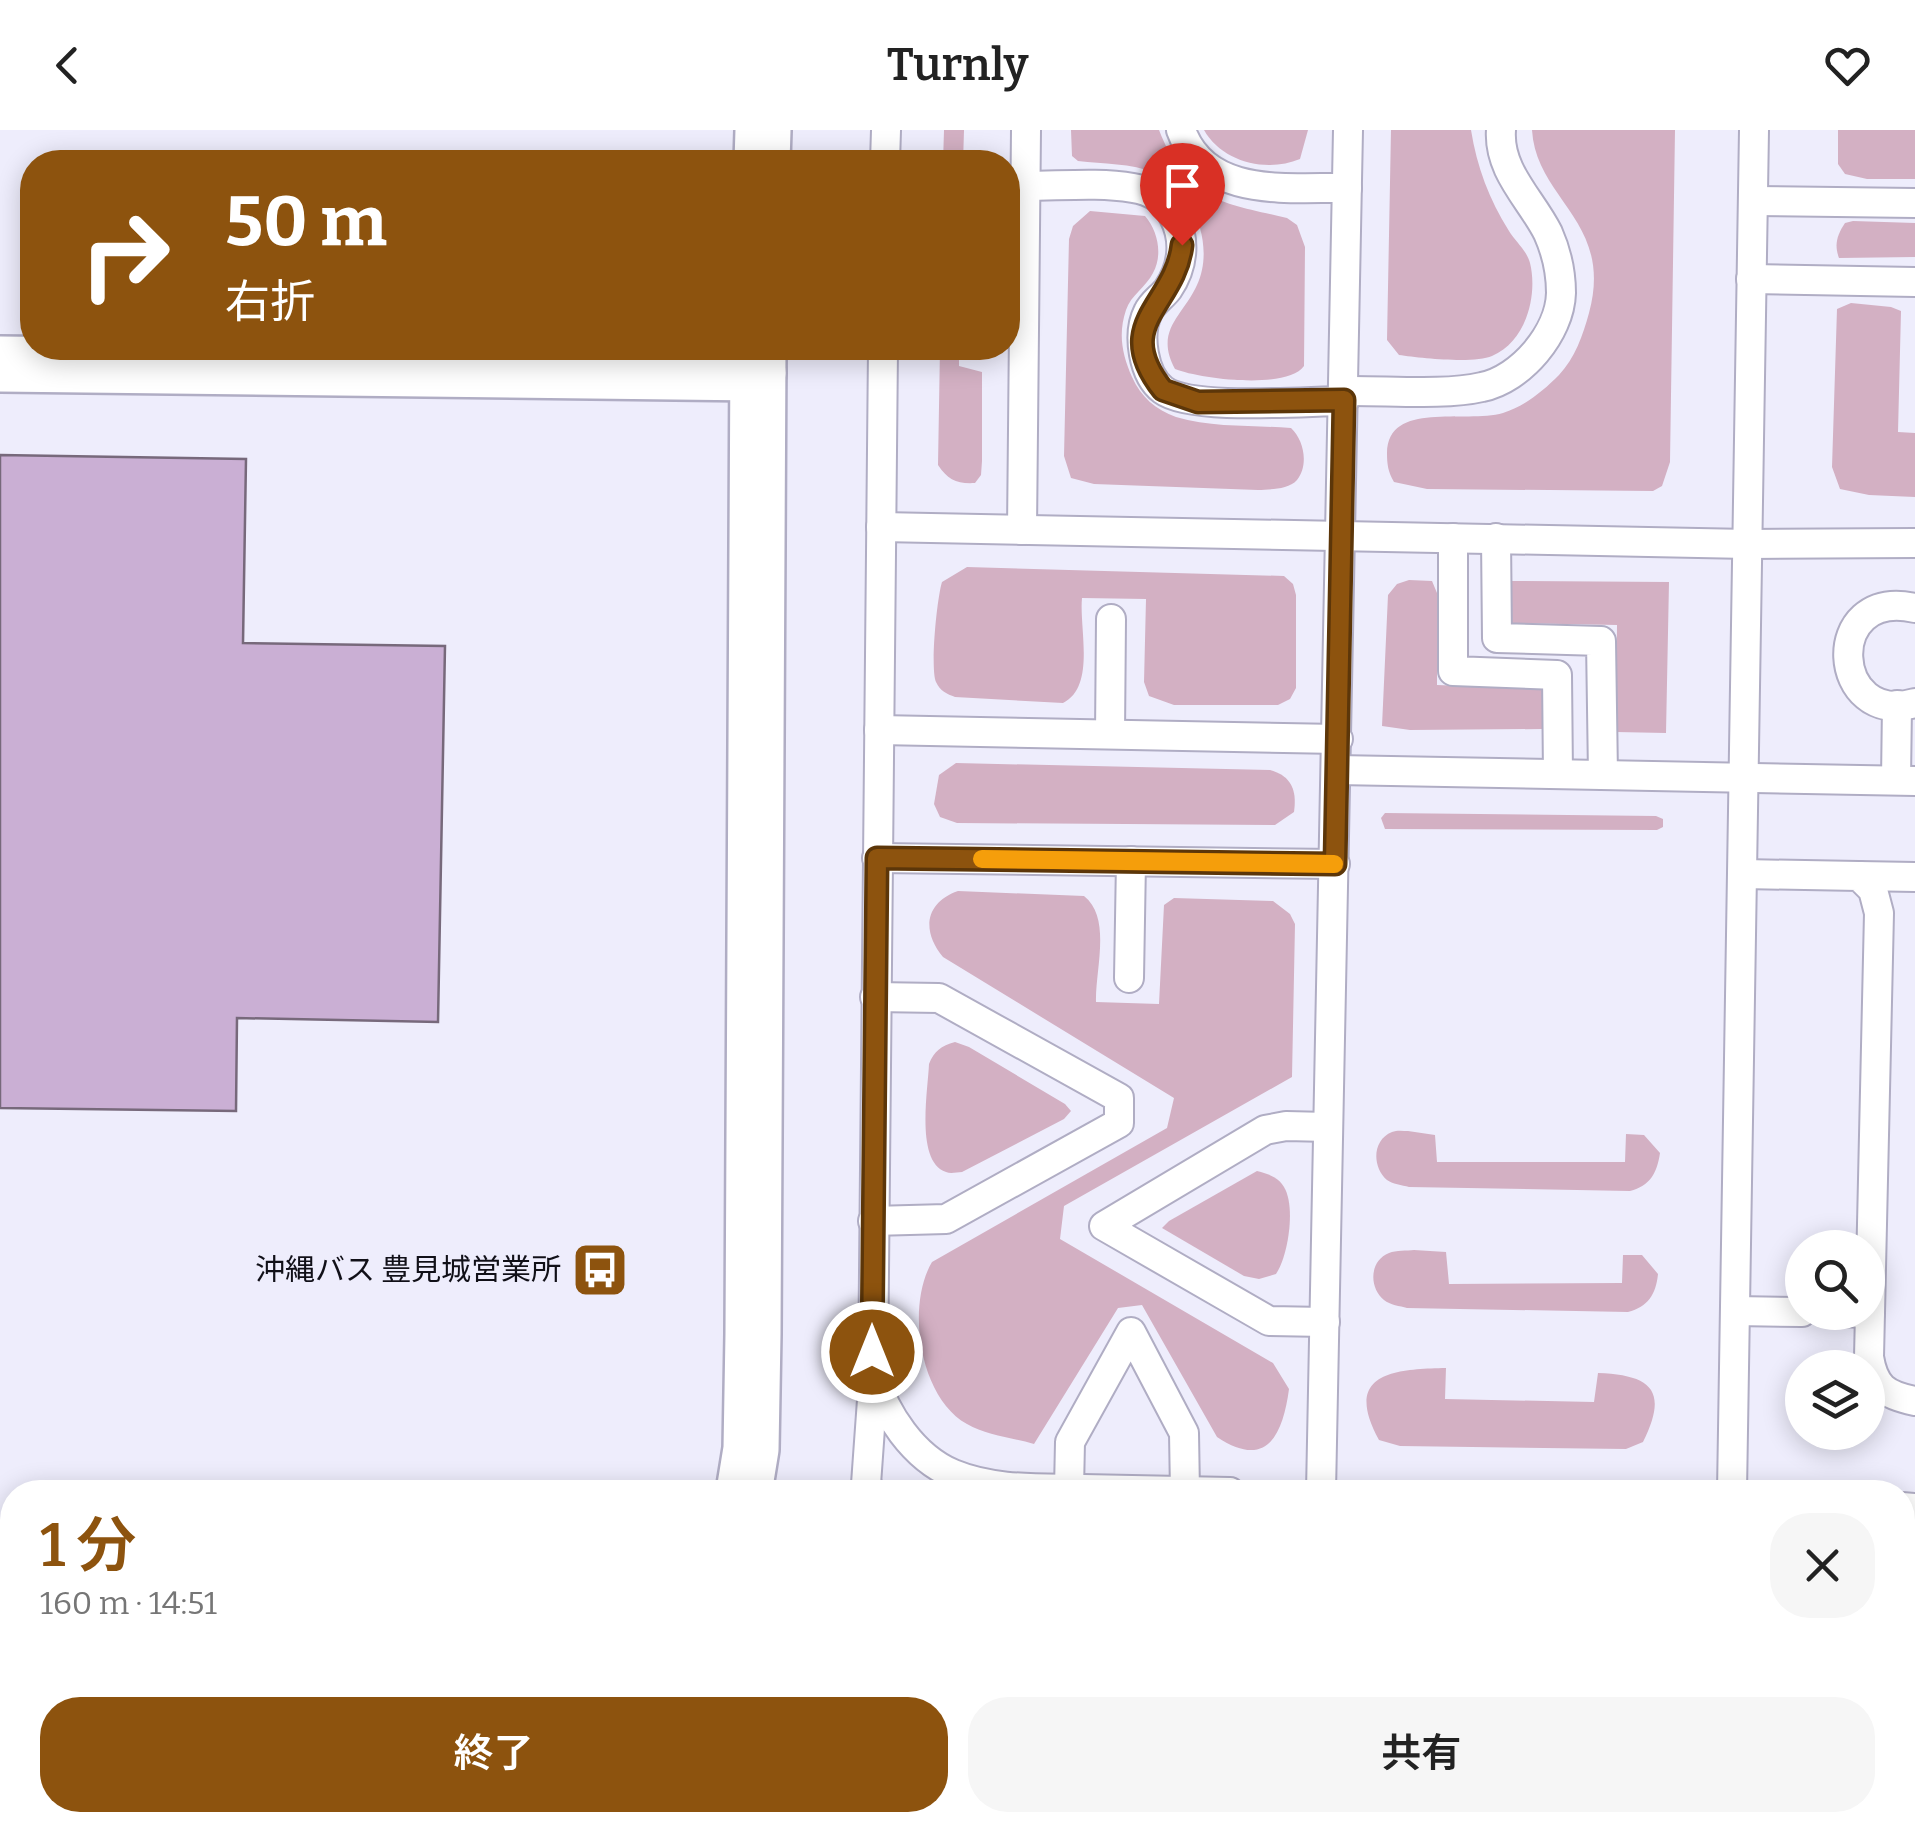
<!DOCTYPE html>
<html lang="ja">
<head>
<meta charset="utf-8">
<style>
	body { margin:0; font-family:Bitter,"Noto Sans JP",serif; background:#f6f6f6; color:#222; height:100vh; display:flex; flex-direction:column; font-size:38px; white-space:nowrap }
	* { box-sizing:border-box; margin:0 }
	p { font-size:32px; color:#767676 }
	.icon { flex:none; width:55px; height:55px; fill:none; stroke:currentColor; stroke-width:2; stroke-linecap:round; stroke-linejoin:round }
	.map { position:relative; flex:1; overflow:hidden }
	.details { position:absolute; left:0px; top:1350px; width:1915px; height:352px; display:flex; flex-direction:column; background:#fff; border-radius:40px 40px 0 0; box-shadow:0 5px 25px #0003 }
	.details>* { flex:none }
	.hud { position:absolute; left:20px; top:20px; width:1000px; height:210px; border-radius:40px; box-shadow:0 5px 25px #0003; background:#8d530e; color:#fff; overflow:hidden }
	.fabs { position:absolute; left:1785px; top:1100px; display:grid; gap:20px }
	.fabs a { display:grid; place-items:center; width:100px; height:100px; border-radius:50%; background:#fff; box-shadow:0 5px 25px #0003; font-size:50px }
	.pin { position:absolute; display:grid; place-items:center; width:85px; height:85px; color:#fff; margin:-102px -42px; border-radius:50% 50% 50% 0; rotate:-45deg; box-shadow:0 0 10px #0007 }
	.pin .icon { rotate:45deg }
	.me { position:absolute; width:110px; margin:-55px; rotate:0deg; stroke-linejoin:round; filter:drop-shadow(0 0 8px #0008) }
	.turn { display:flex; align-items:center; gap:35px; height:210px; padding:0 40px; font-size:45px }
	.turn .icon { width:130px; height:130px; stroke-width:2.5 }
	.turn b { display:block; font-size:70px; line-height:85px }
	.round { display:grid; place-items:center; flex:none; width:105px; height:105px; border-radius:40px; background:#f6f6f6 }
	.summary { display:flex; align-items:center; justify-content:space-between; height:170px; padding:0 40px }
	h1 { font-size:60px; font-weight:600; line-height:75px; color:#8d530e }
	.action { display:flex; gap:20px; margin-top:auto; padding:20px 40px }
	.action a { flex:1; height:115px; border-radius:40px; background:#8d530e; color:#fff; font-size:40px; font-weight:600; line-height:115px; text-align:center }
	.action a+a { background:#f6f6f6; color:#222 }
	header { display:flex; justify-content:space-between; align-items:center; height:130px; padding:0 40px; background:#fff; font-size:45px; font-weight:600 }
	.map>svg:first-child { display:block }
	.grass { fill:#d3b0c3 }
	.building { fill:#caafd4; stroke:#77697b; stroke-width:2.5 }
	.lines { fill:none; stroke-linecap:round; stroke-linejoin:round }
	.lane-casing { stroke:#b0adc4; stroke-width:32 }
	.secondary-casing { stroke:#b0adc4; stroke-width:60 }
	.highway-casing { stroke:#b0adc4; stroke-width:60 }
	.lane { stroke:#fff; stroke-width:28 }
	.secondary { stroke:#fff; stroke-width:55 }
	.highway { stroke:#fff; stroke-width:55 }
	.route-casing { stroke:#5c3609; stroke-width:25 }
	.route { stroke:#8d530e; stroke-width:18 }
	.slow { stroke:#f59e0b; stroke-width:18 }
	.labels { text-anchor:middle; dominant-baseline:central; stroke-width:8; stroke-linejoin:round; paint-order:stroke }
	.poi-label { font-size:30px; fill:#111018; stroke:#eeedfc; text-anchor:end }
</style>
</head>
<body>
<header><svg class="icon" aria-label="back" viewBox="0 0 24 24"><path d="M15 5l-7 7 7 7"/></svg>Turnly<svg class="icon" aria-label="heart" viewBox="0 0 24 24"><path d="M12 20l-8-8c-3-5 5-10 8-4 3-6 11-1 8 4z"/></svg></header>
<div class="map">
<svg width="1915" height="1702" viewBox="0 0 1915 1702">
	<rect width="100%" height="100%" fill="#eeedfc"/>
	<g class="grass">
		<path d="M 944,0 L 964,0 L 963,32 L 943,32 Z"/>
		<path d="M 1071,0 L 1159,0 C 1187,71 1219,72 1287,88 L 1297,95 L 1305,117 L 1304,236 C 1287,260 1200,249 1175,239 C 1154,200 1183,186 1197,155 C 1215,117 1195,59 1155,43 C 1131,33 1103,34 1078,31 L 1072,26 Z"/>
		<path d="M 1204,0 L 1308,0 L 1300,29 C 1266,43 1222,32 1204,0 Z"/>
		<path d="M 1391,0 L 1471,0 C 1477,37 1489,69 1509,101 C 1515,111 1527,121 1530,133 C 1538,165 1526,212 1492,226 C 1474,234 1420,228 1399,225 L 1387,210 Z"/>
		<path d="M 1532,0 L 1675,0 L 1670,332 L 1662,356 L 1653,361 L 1427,359 L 1394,352 C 1388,342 1387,334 1387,323 C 1388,270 1465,294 1503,283 C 1525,276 1543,261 1559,245 C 1575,228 1583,205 1589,183 C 1614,91 1536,70 1532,0 Z"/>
		<path d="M 1838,0 L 1915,0 L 1915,49 L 1867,49 L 1845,44 L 1838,34 Z"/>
		<path d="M 1090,81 L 1145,86 C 1158,101 1163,125 1153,143 C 1146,157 1131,165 1126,180 C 1118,204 1122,224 1132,247 C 1141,267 1156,280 1176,287 C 1213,298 1254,295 1291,298 C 1304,310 1309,335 1297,350 C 1288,360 1270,359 1258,360 L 1094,354 L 1071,348 L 1064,326 L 1069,109 L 1073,96 Z"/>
		<path d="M 1853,91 L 1915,93 L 1915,127 L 1839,128 C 1834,115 1837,105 1845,93 Z"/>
		<path d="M 1851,173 L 1891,177 L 1901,181 L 1898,302 L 1915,303 L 1915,367 L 1869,365 L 1840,359 L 1832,337 L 1837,179 Z"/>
		<path d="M 940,218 L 959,218 L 959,236 L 982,242 L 982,331 L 981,345 L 975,353 C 957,354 948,350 938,335 Z"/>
		<path d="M 967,437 L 1284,446 L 1293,454 L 1296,465 L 1296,558 L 1290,569 L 1278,575 L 1174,575 L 1149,566 L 1144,552 L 1146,469 L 1082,468 C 1079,498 1096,557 1063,573 L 955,567 C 947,564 940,561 936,552 C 930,538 937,468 942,452 Z"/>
		<path d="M 1409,450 L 1432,451 L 1437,463 L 1437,555 L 1543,559 L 1542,599 L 1410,600 L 1382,596 L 1388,465 L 1397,454 Z"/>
		<path d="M 1512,451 L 1669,452 L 1666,603 L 1616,602 L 1617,495 L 1512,493 Z"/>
		<path d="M 956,633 L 1270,640 C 1292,646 1297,661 1294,682 L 1275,695 L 957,693 L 940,687 L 934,674 L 939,645 Z"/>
		<path d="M 1385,683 L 1656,686 L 1663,689 L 1663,697 L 1657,700 L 1385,699 L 1381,688 Z"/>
		<path d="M 958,761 L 1084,766 C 1112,788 1095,840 1096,872 L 1159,874 L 1164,775 L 1174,768 L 1273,771 L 1290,784 L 1295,794 L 1292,947 L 1064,1076 L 1060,1109 L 1273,1233 L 1289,1259 C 1283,1303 1268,1341 1217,1307 L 1142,1175 L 1118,1178 L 1034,1314 C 1013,1308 986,1305 967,1294 C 919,1267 906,1176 932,1132 L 1167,998 L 1174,968 L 943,827 C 922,802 924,773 958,761 Z"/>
		<path d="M 955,912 L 969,917 L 1065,974 L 1071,981 L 1064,989 L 962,1042 C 957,1042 951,1044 946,1042 C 915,1032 928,960 929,934 C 934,921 941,916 955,912 Z"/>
		<path d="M 1408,1001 L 1435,1005 L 1437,1032 L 1625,1032 L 1626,1004 L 1644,1005 L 1660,1023 C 1657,1043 1650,1056 1630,1061 L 1409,1057 C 1402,1055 1392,1054 1387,1050 C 1372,1037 1372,1010 1392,1002 C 1397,1000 1403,1001 1408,1001 Z"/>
		<path d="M 1257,1041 C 1268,1044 1278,1047 1284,1057 C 1296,1077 1288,1126 1276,1144 L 1259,1149 L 1244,1146 L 1162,1098 L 1169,1091 Z"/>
		<path d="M 1414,1120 L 1446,1122 L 1449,1154 L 1622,1153 L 1623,1125 L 1642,1125 L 1658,1144 C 1656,1164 1648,1177 1628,1182 L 1407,1178 C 1400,1176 1390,1175 1384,1170 C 1369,1158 1369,1131 1389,1123 C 1396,1120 1407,1121 1414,1120 Z"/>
		<path d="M 1446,1238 L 1445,1269 L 1594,1272 L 1598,1243 C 1651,1245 1669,1260 1643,1312 L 1626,1319 L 1400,1316 L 1379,1310 C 1342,1243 1394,1239 1446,1238 Z"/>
	</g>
	<path class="building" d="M 0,325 L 246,329 L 243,513 L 445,516 L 438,892 L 237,888 L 236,981 L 0,978 Z"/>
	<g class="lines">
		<g class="lane-casing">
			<g id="lane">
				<path d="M 1181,0 C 1205,69 1288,57 1347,58"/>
				<path d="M 885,32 L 886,0"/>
				<path d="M 1026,56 C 1061,56 1098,52 1133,58 C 1152,61 1165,69 1174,87 C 1186,111 1183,137 1168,159 C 1162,167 1152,173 1148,182 C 1137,204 1143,245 1163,260 C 1191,281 1305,271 1344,271"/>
				<path d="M 1753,71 L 1915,73"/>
				<path d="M 1751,149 L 1915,152"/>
				<path d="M 883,218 L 873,1244 C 885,1284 913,1327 953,1344 C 994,1361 1040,1358 1083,1359 C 1132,1360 1181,1361 1230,1362"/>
				<path d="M 1344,261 C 1385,260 1443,266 1482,257 C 1521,249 1560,203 1561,163 C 1561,143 1556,121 1548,103 C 1531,69 1498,41 1501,0"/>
				<path d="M 881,397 L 1748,414 L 1915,413"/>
				<path d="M 1022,400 L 1026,0"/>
				<path d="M 1453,408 L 1453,541 L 1557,545 L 1558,644"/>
				<path d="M 1496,408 L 1497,508 L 1601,511 L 1603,645"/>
				<path d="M 1915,478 C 1821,457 1831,598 1915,573"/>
				<path d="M 879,600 L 1338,609"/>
				<path d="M 1110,604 L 1111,489"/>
				<path d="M 1337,640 L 1915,651"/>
				<path d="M 1896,650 L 1897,575"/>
				<path d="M 877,728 L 1335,734"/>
				<path d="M 1743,744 L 1859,746 L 1873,760 L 1879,783 L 1869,1227 C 1874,1257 1885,1265 1915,1271"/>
				<path d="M 1859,746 L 1915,747"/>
				<path d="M 1129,848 L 1131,731"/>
				<path d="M 873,1091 L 946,1089 L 1119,993 L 1119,968 L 939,868 L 875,867"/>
				<path d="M 1735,1181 L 1802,1182"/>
				<path d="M 1832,1182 L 1870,1183"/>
				<path d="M 1325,1192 L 1269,1191 L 1104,1096 L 1265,1000 L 1286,996 L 1328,997"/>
				<path d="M 1069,1359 L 1070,1312 L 1131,1202 L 1184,1303 L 1185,1362"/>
				<path d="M 872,1362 L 866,1354 L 873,1256"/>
				<path d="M 1321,1362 L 1348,0"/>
				<path d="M 1732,1362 L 1754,0"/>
				<path d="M 1902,1377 L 1915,1378"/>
				<path d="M 1902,1458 L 1915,1458"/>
			</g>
		</g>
		<g class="secondary-casing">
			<g id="secondary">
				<path d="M 762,32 L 763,0"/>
				<path d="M 0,234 L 758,243"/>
				<path d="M 744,1362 L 751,1319 L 753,1204 L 758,218"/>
				<path d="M 0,1542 L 12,1542"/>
			</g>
		</g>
		<g class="highway-casing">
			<g id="highway">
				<path d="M 1902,1589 L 1915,1588"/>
				<path d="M 1902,1657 L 1915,1656"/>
				<path d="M 570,1702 L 581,1698 L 678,1690"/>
				<path d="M 1398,1702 L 1552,1690"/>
			</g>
		</g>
		<use href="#lane" class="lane"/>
		<use href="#secondary" class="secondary"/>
		<use href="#highway" class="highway"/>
	</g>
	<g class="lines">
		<g class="route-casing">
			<path id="route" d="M 872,1222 L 877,728 L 1335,734 L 1344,270 L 1198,272 L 1163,260 C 1110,193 1175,176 1182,115"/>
		</g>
		<use href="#route" class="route"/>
		<path class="slow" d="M 982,729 L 1334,734"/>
	</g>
	<defs>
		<g id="bus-square" transform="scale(2.875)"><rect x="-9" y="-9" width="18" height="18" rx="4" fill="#8d530e" stroke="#eeedfc"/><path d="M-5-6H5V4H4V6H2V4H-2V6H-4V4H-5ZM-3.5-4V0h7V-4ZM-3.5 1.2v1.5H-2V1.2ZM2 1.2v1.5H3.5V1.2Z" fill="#fff"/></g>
	</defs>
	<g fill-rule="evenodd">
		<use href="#bus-square" x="600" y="1140"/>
	</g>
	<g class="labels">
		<g class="poi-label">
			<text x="561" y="1140">沖縄バス 豊見城営業所</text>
		</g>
	</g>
</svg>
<div class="fabs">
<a><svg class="icon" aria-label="search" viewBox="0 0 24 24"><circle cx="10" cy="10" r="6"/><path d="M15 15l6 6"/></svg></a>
<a><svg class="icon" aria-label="layers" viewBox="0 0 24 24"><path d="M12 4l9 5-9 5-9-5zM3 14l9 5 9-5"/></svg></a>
</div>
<div class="pin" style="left:1182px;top:115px;background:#d93025"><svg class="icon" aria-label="arrive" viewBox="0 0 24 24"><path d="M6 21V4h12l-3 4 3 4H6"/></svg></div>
<svg class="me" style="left:872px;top:1222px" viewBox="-20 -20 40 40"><circle r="17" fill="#8d530e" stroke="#fff" stroke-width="3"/><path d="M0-11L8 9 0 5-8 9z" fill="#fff"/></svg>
<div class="hud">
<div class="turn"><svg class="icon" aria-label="right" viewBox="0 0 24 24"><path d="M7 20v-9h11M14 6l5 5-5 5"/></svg><div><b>50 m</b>右折</div></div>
</div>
<section class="details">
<div class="summary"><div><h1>1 分</h1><p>160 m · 14:51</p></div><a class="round"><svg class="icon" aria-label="close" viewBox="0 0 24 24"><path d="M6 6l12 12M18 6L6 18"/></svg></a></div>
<div class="action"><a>終了</a><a>共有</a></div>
</section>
</div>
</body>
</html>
